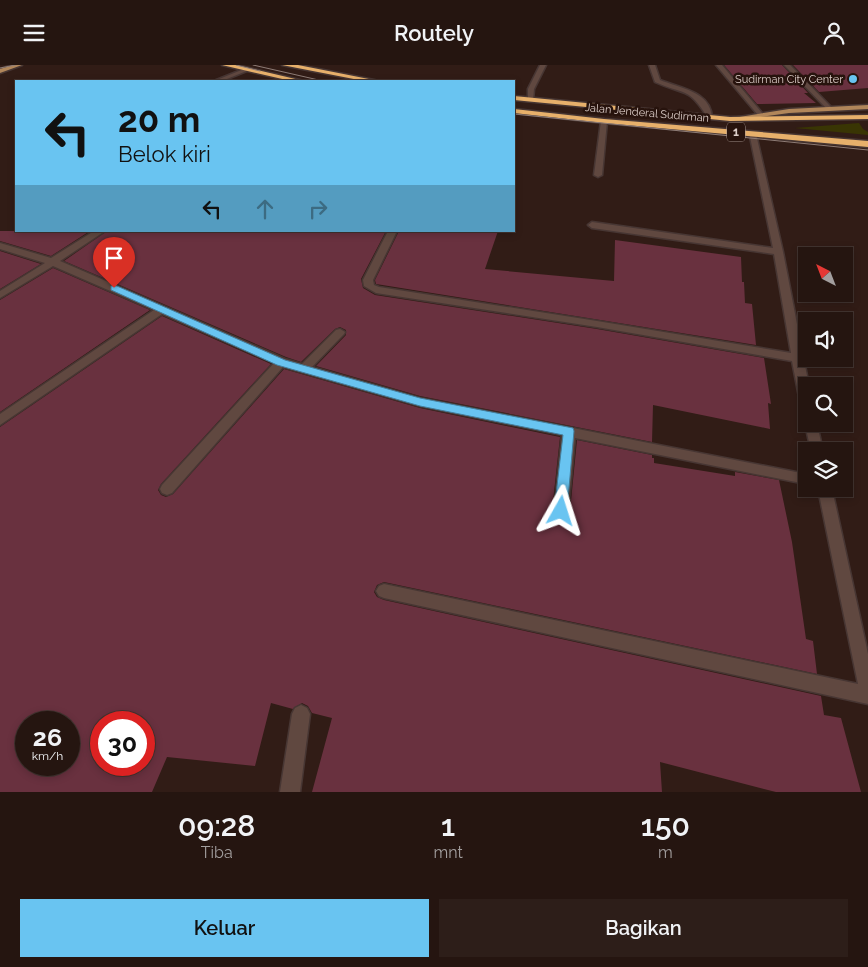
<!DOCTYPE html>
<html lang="id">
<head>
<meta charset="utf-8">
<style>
	body { margin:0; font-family:Raleway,sans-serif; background:#2d1e19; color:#f1f3f6; height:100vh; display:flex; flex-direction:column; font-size:19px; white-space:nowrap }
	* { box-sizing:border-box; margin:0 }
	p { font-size:16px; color:#a39f9f }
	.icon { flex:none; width:28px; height:28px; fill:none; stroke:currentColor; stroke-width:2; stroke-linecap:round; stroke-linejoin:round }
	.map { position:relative; height:727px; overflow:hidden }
	.drawer { display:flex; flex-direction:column; background:#251510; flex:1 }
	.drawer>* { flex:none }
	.hud { position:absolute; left:15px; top:15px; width:500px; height:152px; border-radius:0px; box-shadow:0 2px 8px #0003,0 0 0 1px #423430; background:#69c4f1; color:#111; overflow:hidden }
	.needle { width:32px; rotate:318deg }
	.fabs { position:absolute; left:798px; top:182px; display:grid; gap:10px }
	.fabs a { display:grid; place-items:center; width:55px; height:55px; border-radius:0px; background:#251510; box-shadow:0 2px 8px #0003,0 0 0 1px #423430; font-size:25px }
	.speed { position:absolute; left:15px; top:646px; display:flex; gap:10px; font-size:25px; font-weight:700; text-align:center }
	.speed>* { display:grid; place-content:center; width:65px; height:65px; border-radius:50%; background:#251510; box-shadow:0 2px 8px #0003,0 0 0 1px #423430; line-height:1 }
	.speed small { font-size:12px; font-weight:400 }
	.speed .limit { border:8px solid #d22; background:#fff; color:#111 }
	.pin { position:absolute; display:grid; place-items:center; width:42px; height:42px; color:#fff; margin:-51px -21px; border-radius:50% 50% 50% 0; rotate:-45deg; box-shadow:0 0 5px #0007 }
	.pin .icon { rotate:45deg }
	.me { position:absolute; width:55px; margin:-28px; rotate:6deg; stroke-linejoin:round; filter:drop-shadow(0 0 4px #0008) }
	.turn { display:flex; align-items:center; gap:18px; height:105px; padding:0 20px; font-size:22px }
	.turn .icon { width:65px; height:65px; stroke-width:2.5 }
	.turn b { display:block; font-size:35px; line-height:42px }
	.lanes { display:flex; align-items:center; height:48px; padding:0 20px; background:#0003; justify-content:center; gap:25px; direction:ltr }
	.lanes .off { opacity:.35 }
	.eta { display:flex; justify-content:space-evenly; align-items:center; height:85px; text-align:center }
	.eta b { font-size:30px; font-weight:600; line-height:35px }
	.primary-button { display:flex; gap:10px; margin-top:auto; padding:10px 20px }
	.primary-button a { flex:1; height:58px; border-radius:0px; background:#69c4f1; color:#111; font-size:20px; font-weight:600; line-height:58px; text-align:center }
	.primary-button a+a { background:#2d1e19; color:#f1f3f6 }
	header { display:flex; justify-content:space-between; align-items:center; height:65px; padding:0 20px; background:#251510; font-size:22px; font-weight:600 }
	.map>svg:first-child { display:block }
	.green { fill:#393504 }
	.building { fill:#69313f; fill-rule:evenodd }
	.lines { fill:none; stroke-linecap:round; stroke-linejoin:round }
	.minor-casing { stroke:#473633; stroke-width:3 }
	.major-casing { stroke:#473633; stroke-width:3 }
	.highway-casing { stroke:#473633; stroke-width:3 }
	.minor { fill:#604840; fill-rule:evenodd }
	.major { fill:#b1865a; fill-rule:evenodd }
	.highway { fill:#e7b06b; fill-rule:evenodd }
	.tram { stroke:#8e7c76; stroke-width:1 }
	.route { fill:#69c4f1; stroke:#447f9d }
	.poi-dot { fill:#69c4f1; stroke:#27130d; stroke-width:2 }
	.labels { text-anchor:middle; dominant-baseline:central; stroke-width:5; stroke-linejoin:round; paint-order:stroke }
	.far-poi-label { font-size:11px; fill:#ddcec9; stroke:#27130d; text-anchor:end }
	.far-street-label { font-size:11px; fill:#ddcec9; stroke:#27130d }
	.shield { fill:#27130d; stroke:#a69691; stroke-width:1 }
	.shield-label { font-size:12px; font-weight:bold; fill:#ddcec9 }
</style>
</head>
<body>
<header><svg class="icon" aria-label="menu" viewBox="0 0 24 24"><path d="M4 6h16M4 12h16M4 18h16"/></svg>Routely<svg class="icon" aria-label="person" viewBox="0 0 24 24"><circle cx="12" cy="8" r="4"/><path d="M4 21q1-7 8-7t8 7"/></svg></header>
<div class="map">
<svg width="868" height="727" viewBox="0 0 868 727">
	<rect width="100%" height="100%" fill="#311c16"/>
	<path class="green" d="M 859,58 L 863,64 L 868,67 L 868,70 L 795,63 Z"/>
	<g class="building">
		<path d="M 724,0 L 782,0 L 808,28 L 804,28 L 816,38 L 757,39 Z"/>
		<path d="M 793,0 L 868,0 L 868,23 L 819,27 Z"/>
		<path d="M 0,166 L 90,166 L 51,191 L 0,176 Z"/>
		<path d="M 107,166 L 386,166 L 361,214 L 363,223 L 375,230 L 597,264 L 764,293 L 771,339 L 768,338 L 770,364 L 653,340 L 652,377 L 420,331 L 316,301 L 346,270 L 346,265 L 340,262 L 335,264 L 301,297 L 286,292 L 64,196 Z"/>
		<path d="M 399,166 L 498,166 L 485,204 L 614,216 L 615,175 L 741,192 L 742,217 L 744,217 L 745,238 L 752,239 L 756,280 L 376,219 L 375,215 Z"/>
		<path d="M 0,186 L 41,199 L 0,224 Z"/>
		<path d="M 53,203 L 150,245 L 0,347 L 0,235 Z"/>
		<path d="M 162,251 L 271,299 L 161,419 L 158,425 L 161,430 L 166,432 L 173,429 L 284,304 L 420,343 L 560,372 L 552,446 L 554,451 L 560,454 L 567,452 L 570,446 L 577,375 L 652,390 L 652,393 L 654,393 L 654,398 L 735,411 L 735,407 L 779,415 L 792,477 L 806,574 L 813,576 L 817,609 L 384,517 L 377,520 L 374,527 L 377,532 L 384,535 L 821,631 L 824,650 L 841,653 L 861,727 L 776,727 L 660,697 L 662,727 L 312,727 L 332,653 L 312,648 L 308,641 L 302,638 L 293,644 L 271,638 L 255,701 L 167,692 L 152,727 L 0,727 L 0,362 ZM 26,658 L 69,658 L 69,700 L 26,700 ZM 101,658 L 144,658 L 144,700 L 101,700 Z"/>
	</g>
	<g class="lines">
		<g class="minor-casing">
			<g id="minor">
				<path d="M 540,0 L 546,0 L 534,24 L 533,35 L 528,36 L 528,24 Z"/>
				<path d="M 649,0 L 655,0 L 660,15 C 679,23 711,26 712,53 L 708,53 C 688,21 686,31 655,17 Z"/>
				<path d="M 716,0 L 722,0 L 762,48 L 762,50 L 758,50 Z"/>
				<path d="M 784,0 L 790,0 L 832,43 L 832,45 L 828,45 Z"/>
				<path d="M 244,4 L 249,5 L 222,16 L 214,16 Z"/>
				<path d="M 604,54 L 607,56 L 602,110 L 598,112 L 594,110 L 601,56 Z"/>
				<path d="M 749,67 L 756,69 L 783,187 L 809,321 L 806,321 L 806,341 L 802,340 L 800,337 L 792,296 L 597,262 L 376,228 L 364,221 L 363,215 L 388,166 L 397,166 L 373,215 L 374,220 L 379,222 L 597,256 L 791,288 L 774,189 L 592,163 L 588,160 L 592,157 L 773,183 Z"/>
				<path d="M 94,166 L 105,166 L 60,196 L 285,294 L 302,299 L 336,265 L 340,264 L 345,267 L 344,269 L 312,302 L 420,333 L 806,409 L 806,419 L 575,373 L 568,446 L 566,450 L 561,452 L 556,450 L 554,446 L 562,370 L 420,341 L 283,302 L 172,428 L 167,430 L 162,428 L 160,424 L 162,420 L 274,298 L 162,249 L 0,360 L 0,349 L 154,245 L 53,201 L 0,233 L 0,226 L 45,198 L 0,184 L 0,178 L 51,193 Z"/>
				<path d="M 806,356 L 806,359 L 817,359 L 823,386 L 811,386 L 805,359 Z"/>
				<path d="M 818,424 L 832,424 L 868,589 L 868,639 L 384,533 L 379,531 L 376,526 L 379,521 L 384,519 L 858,619 Z"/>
				<path d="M 301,640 L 307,643 L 310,649 L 300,727 L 280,727 L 292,649 L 295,643 Z"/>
			</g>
		</g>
		<g class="major-casing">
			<g id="major">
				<path d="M 13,0 L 22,0 L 0,8 L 0,4 Z"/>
				<path d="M 868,40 L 868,44 L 789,48 L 730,56 L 727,54 L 789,44 Z"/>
			</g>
		</g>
		<g class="highway-casing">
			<g id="highway">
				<path d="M 222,0 L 236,0 L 304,16 L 291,16 Z"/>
				<path d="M 282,0 L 298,0 L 379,16 L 364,16 Z"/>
				<path d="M 514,31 L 730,52 L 868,50 L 868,54 L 730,56 L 514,35 Z"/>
				<path d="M 514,44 L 604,54 L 868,76 L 868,82 L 604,58 L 514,48 Z"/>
			</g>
		</g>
		<use href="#minor" class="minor"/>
		<use href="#major" class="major"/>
		<use href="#highway" class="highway"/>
		<g class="tram">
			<path d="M 236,0 L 260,6"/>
			<path d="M 253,0 L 323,16"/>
			<path d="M 0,3 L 16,0"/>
			<path d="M 514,49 L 868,85"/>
		</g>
	</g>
	<path class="route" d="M 111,221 L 117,221 L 285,295 L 420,333 L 573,363 L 574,366 L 567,446 L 565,449 L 561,451 L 556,449 L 554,446 L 563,370 L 420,341 L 277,300 L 111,225 Z"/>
	<circle class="poi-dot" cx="853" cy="14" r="5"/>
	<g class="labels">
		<g class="far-poi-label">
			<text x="843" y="14">Sudirman City Center</text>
		</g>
		<g class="far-street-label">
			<text transform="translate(647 48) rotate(5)">Jalan Jenderal Sudirman</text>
		</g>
		<rect class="shield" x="727" y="57.5" width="18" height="19" rx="4"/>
		<g class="shield-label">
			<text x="736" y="67">1</text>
		</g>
	</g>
</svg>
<div class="fabs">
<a><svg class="needle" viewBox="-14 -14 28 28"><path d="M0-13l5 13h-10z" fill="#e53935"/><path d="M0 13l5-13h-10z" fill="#a39f9f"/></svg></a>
<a><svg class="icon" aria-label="sound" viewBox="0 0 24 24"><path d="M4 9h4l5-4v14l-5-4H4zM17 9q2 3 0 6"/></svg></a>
<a><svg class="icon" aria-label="search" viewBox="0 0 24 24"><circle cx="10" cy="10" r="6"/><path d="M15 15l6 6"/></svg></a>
<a><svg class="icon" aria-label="layers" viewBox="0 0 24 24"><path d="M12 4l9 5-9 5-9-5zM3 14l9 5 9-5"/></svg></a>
</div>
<div class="speed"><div>26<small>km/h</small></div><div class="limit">30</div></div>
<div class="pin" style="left:114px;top:223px;background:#d93025"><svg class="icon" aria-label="arrive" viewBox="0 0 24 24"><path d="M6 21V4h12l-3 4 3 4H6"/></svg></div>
<svg class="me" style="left:561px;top:446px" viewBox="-20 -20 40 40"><path d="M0-17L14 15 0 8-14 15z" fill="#69c4f1" stroke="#fff" stroke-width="4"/></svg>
<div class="hud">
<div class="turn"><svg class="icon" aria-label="left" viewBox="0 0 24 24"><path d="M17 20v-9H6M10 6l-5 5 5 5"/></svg><div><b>20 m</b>Belok kiri</div></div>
<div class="lanes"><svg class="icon" aria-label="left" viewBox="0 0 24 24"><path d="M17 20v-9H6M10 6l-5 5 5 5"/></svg><svg class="icon off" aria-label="ahead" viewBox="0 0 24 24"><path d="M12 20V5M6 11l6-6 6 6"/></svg><svg class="icon off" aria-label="right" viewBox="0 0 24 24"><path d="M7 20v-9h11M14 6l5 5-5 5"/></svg></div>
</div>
</div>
<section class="drawer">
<div class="eta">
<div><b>09:28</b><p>Tiba</p></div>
<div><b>1</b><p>mnt</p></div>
<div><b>150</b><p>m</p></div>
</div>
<div class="primary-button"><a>Keluar</a><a>Bagikan</a></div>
</section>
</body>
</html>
